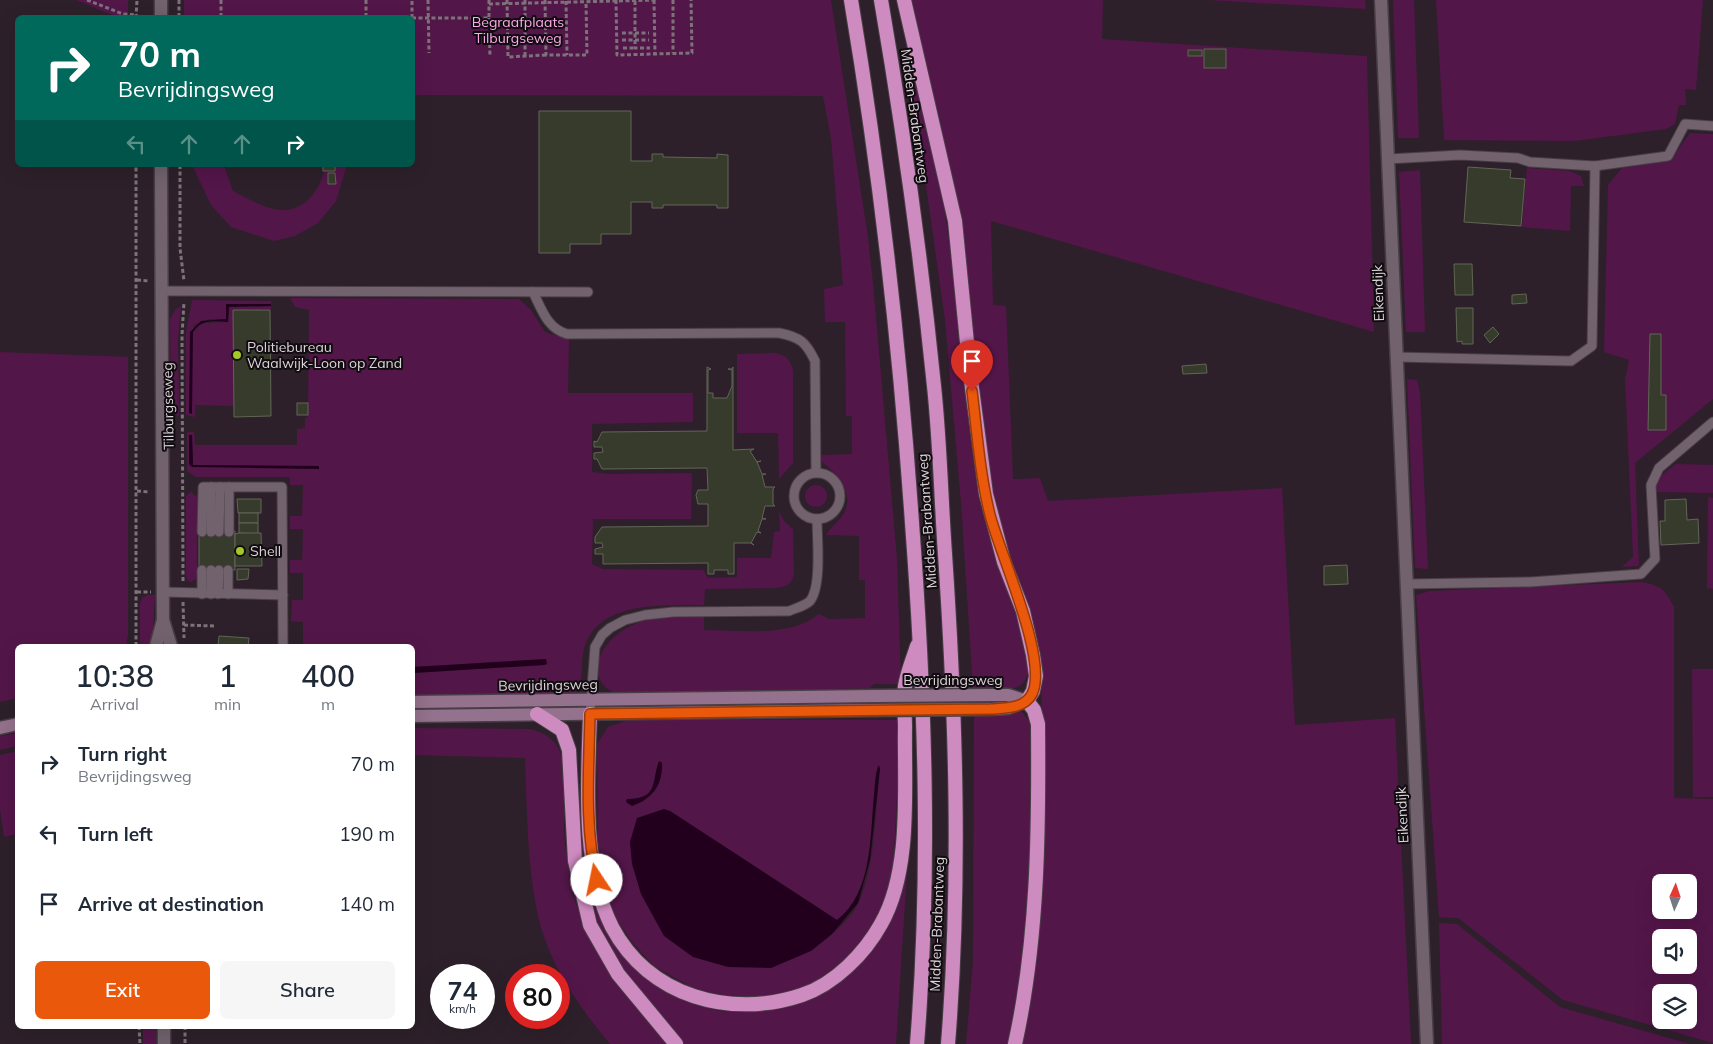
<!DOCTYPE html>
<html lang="en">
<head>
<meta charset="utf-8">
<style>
	body { margin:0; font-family:Mulish,sans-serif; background:#f6f6f7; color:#1f2937; height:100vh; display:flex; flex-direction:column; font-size:19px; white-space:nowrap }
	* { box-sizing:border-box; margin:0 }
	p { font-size:16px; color:#747a83 }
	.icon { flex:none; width:28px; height:28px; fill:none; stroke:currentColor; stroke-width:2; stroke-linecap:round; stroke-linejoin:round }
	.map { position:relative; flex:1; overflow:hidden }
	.sheet { position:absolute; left:15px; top:644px; width:400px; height:385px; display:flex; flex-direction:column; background:#fff; border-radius:8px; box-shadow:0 5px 20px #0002 }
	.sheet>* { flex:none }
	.top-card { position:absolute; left:15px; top:15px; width:400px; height:152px; border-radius:8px; box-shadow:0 5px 20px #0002; background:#00695c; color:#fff; overflow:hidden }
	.needle { width:32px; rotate:3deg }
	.controls { position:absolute; left:1652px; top:874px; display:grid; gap:10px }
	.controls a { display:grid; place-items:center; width:45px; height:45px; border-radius:8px; background:#fff; box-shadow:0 5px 20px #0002; font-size:25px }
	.speed { position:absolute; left:430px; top:964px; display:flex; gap:10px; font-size:25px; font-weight:700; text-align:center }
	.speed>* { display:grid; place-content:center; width:65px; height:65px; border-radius:50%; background:#fff; box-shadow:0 5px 20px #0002; line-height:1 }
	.speed small { font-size:12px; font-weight:400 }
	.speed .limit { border:8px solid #d22; background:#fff; color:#111 }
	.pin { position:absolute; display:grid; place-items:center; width:42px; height:42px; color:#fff; margin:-51px -21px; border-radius:50% 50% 50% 0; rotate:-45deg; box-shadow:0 0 5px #0007 }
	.pin .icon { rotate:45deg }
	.me { position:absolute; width:55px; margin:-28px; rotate:349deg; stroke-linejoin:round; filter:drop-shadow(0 0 4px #0008) }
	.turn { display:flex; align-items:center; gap:18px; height:105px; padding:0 20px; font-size:22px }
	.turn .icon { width:65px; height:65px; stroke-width:2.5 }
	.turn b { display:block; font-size:35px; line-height:42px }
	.lanes { display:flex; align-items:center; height:48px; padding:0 20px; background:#0003; justify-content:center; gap:25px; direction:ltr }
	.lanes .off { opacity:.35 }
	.eta { display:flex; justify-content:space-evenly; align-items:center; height:85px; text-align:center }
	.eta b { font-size:30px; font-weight:600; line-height:35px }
	.action { display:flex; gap:10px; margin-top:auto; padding:10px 20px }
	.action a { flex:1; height:58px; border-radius:8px; background:#ea580c; color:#fff; font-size:20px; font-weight:600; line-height:58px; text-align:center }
	.action a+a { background:#f6f6f7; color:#1f2937 }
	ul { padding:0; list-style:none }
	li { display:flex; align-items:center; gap:15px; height:70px; padding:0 20px }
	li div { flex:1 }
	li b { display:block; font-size:19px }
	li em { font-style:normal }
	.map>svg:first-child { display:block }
	.green { fill:#531649; fill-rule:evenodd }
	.water { fill:#22001d }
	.building { fill:#363b2c; stroke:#616656 }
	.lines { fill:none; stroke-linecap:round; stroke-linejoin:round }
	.service-casing { stroke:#493e46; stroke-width:11 }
	.minor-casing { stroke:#493e46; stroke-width:15 }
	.tertiary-casing { stroke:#493e46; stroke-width:15 }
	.secondary-casing { stroke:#493e46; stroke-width:15 }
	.trunk-casing { stroke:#493e46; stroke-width:16 }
	.path { stroke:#7d727a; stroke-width:3; stroke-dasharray:4 2.5; stroke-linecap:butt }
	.service { stroke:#71626d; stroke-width:9 }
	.minor { stroke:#71626d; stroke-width:12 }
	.tertiary { stroke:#71626d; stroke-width:12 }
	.secondary { stroke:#94718c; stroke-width:12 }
	.trunk { stroke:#ce8bc0; stroke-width:14 }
	.secondary-bridge-casing { stroke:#493e46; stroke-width:15; stroke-linecap:butt }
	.secondary-bridge { stroke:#94718c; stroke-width:12 }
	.route-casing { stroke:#983908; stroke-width:12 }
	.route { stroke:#ea580c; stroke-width:9 }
	.poi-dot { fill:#a4c825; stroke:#110c10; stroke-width:2 }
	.labels { text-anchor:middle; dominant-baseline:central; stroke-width:4; stroke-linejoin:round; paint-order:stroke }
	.park-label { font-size:14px; fill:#fda9ea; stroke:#110c10 }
	.street-label { font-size:14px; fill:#ddd4da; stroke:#110c10 }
	.poi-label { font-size:14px; fill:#ddd4da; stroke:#110c10; text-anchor:start }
</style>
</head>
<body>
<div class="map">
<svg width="1713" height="1044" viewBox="0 0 1713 1044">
	<rect width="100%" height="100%" fill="#2d202a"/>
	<g class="green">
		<path d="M 76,0 L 128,0 L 128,17 L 117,17 Z"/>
		<path d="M 184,0 L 831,0 L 868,237 L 873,283 L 897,559 L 901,684 L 874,684 L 870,688 L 620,695 C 609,691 599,685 598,672 C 596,647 620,628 643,621 C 659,616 686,618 704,617 L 704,630 C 740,630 790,638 819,614 L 829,619 L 865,618 L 865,580 L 859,580 L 859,536 L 826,535 C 831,526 839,522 844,513 C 855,494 837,473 822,462 L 822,455 L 852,454 L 852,416 L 846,416 L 845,322 L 825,322 L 824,289 L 843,285 L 831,138 L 823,96 L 413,95 L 412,18 L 184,18 Z"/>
		<path d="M 910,0 L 1103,0 L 1102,39 L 1367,56 L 1374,332 L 991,221 L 993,305 L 1006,306 L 1013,479 L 1040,478 L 1048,501 L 1282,488 L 1295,725 L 1395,718 L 1411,1044 L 1021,1044 L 1043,759 L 1041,673 L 999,525 L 989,479 L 956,205 L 940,120 Z"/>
		<path d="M 1207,0 L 1365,0 L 1366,9 Z"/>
		<path d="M 1393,0 L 1414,0 L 1419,138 L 1398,138 Z"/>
		<path d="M 1436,0 L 1703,0 L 1696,90 L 1685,89 L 1686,105 L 1679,105 L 1675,124 L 1666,129 L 1575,141 L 1444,140 Z"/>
		<path d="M 903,23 L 939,169 L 962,339 L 973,440 L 1028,661 C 1031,699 1000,688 973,688 L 961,503 L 945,320 Z"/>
		<path d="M 1690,133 L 1713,134 L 1713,399 L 1635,463 L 1639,566 L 1622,567 L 1633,557 L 1625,379 L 1629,360 L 1604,352 L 1608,185 L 1622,168 L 1670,161 Z"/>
		<path d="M 192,165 L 224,165 L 233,191 C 259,204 287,223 311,197 C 318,188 324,177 325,165 L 347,165 L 336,201 L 318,223 L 295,236 L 274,241 L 231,227 L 211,205 Z"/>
		<path d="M 1527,168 L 1570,171 L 1581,176 L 1584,186 L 1571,186 L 1570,231 L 1522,227 Z"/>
		<path d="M 1420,170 L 1425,332 L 1406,332 L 1399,172 Z"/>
		<path d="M 290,298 L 519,299 L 531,310 L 545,332 L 569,340 L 568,393 L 693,393 L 693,422 L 592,424 L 592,472 L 610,474 L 692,473 L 691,519 L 593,519 L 592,564 L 603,569 L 703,570 L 708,578 L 737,577 L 737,558 L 771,558 L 774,532 L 780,531 L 779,511 L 784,521 L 793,529 L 794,575 C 791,585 786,587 775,588 L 705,589 L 704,605 C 663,605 592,600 583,654 C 580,669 585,682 574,694 L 413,698 L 413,673 L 543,665 L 547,661 L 545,659 L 413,667 L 412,646 L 303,646 L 303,622 L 291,621 L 292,600 L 303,600 L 303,573 L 290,573 L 290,560 L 302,560 L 303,529 L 290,529 L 290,516 L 302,516 L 303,485 L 290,485 L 290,477 L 196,477 L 187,471 L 187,432 L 194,432 L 195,445 L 297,445 L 297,429 L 305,428 L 305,418 L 308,417 L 309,310 L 295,307 ZM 192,435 L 193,465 L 319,466 L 319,468 L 192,466 Z"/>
		<path d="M 192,300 L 271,301 L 271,304 L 227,304 L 226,319 L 209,319 L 194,325 L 193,332 L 202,323 L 228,322 L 229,307 L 271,306 L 271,309 L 233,310 L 233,406 L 195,405 L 195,417 L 186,415 L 186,332 Z"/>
		<path d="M 181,306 L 178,339 L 179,416 L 177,416 L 171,406 L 170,319 L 175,310 Z"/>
		<path d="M 0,352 L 128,357 L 128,636 L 126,646 L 18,646 L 17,698 L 0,702 Z"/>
		<path d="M 776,353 C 787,356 791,360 793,371 L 793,463 L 779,479 L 778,433 L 737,433 L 737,354 Z"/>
		<path d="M 1407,379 L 1417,380 L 1420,392 L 1428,569 L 1415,568 Z"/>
		<path d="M 1676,464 L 1713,465 L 1713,493 L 1654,492 L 1658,478 Z"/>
		<circle cx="816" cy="496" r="11"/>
		<path d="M 191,492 L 197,497 L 197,578 L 191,582 L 188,581 L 186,576 L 186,496 Z"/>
		<path d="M 1708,497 L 1713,498 L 1713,589 L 1707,588 Z"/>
		<path d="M 1642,582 C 1662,586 1665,590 1674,607 L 1674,798 L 1713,799 L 1713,1043 L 1563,1000 L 1458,918 L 1439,917 L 1416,595 L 1430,591 ZM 1661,882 L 1689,882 L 1689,910 L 1661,910 ZM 1661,938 L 1689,938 L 1689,965 L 1661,965 ZM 1661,992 L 1689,992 L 1689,1020 L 1661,1020 Z"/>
		<path d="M 147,595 L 155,595 L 152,641 L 151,646 L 140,646 L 140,603 L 142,598 Z"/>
		<path d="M 1692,669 L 1713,669 L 1713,797 L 1693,797 Z"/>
		<path d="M 1022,712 L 1032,725 L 1033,781 L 1028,917 L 1022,970 L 1010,1044 L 966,1044 L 973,962 L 974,713 Z"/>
		<path d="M 631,719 L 901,720 L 893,873 L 878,917 L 852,954 L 815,982 L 777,997 L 734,998 L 693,988 L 654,966 L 632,942 L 616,918 L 604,883 L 598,844 L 597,744 L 608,727 ZM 878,766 L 880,769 C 875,812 876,862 859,902 C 850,922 827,938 811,951 L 670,811 L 837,920 C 872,893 870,837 874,796 C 875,787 875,774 878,766 Z"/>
		<path d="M 413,728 L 531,729 C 540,732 548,735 554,742 C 570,759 563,808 564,831 C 565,848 568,867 571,884 C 584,947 627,996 668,1044 L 610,1044 C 578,1006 547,961 537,911 C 527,862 527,809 525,758 L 413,755 Z"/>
		<path d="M 17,733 L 17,746 L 0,750 L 0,736 Z"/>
		<path d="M 17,751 L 17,834 L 4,837 L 0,809 L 0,755 Z"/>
		<path d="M 577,784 L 584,784 L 594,894 L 661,987 L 687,1001 L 719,1011 L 754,1012 L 782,1008 L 805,1001 L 835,986 L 857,968 L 887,929 L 904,871 L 907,872 L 896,1044 L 684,1044 L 626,976 L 596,923 L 581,858 Z"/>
		<path d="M 1439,923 L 1457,924 L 1560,1007 L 1690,1044 L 1442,1044 Z"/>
		<rect x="143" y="1026" width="13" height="18"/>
	</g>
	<g class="water">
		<path d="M 226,304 L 271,304 L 271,306 L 229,307 L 228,322 C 215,321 201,319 193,332 L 192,414 L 189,413 L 190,332 L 201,321 L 226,319 Z"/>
		<path d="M 189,435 L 192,435 L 193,465 L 319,466 L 319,469 L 192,467 L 189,464 Z"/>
		<path d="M 546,659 L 547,664 L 544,665 L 413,673 L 413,667 Z"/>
		<path d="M 659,761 L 662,763 C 663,784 653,799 632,806 L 626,802 L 627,799 C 659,799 651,782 659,761 Z"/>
		<path d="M 879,765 L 880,769 L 870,860 L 858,903 L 832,934 L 811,951 L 771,968 L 728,967 L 693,957 L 664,936 L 641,894 L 632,864 L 630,842 L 637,818 L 664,809 L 670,811 L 837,920 C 873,893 870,836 874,795 C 875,786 875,773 879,765 Z"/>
	</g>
	<g class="building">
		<rect x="1204" y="49" width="22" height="19"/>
		<rect x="1188" y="50" width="14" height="6"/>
		<path d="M 539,111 L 631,111 L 631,161 L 652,161 L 652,154 L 663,154 L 663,157 L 717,158 L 717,154 L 728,155 L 728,208 L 717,208 L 717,205 L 663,205 L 663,208 L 652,208 L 652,202 L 631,202 L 631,234 L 601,234 L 601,244 L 570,244 L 570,253 L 539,253 Z"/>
		<rect x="323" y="165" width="12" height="6"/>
		<path d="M 1468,167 L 1511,170 L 1510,178 L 1525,179 L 1521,226 L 1464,222 Z"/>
		<path d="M 328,173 L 335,173 L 336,184 L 328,184 Z"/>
		<path d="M 1454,264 L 1472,264 L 1473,295 L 1455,295 Z"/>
		<path d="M 1526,294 L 1527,303 L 1512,304 L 1512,295 Z"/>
		<path d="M 1456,308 L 1473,308 L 1473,344 L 1462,344 L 1462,341 L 1457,342 Z"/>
		<path d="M 233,310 L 270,310 L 271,416 L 234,417 Z"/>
		<path d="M 1493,327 L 1499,334 L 1490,343 L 1484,335 Z"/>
		<path d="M 1650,334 L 1661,334 L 1661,395 L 1666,395 L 1666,430 L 1648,430 Z"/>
		<path d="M 1206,364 L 1207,373 L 1183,374 L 1182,366 Z"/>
		<path d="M 707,367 L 711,369 L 708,370 L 708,393 L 713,393 L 713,398 L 727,398 L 732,386 L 732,370 L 728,369 L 732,369 L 733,367 L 733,450 L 754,449 L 750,451 L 757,462 L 761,461 L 757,462 L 762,474 L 766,474 L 762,475 L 765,487 L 775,487 L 773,489 L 773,504 L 775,506 L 765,506 L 762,518 L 766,519 L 762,519 L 758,531 L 761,533 L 757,532 L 751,543 L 754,545 L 751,543 L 734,543 L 734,574 L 728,574 L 728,570 L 714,570 L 714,574 L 708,574 L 708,563 L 603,564 L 603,554 L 595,554 L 595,549 L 603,547 L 602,543 L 595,543 L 595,537 L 602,527 L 708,526 L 708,504 L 698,504 L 696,495 L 698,490 L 708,490 L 707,468 L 602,469 L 597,459 L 594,459 L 594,453 L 603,452 L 602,447 L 594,447 L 594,441 L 597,442 L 602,432 L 707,431 Z"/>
		<rect x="297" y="403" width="11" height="12"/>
		<path d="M 237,499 L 261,499 L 261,513 L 238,513 Z"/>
		<path d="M 1686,499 L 1687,520 L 1698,519 L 1699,543 L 1661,545 L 1660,521 L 1665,521 L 1665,500 Z"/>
		<rect x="239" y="513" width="19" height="10"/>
		<path d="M 239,523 L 258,523 L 258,534 L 239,533 Z"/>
		<path d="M 235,531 L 235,570 L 199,570 L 199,532 Z"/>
		<path d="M 239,533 L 261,533 L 262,566 L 235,566 L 235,534 Z"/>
		<path d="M 1347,565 L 1348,584 L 1324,585 L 1324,566 Z"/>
		<path d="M 237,569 L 249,569 L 248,579 L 237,580 Z"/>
		<path d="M 219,636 L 249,638 L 248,646 L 218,646 Z"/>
	</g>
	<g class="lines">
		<g class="service-casing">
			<g id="service">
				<path d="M 1388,159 L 1460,155 L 1518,158 L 1530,162 L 1595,166 L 1668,156 L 1685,124 L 1713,126"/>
				<path d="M 161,291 L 588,292"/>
				<path d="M 533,292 C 542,310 547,328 567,334 L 779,333 C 800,337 806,342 815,361 L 816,472"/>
				<path d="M 1396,357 L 1571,361 L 1592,346 L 1595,166"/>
				<circle cx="817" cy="496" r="23"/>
				<path d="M 202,532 L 203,487 L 282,487 L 283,646"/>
				<path d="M 211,532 L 211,487"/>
				<path d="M 219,532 L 220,487"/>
				<path d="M 229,532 L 229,487"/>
				<path d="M 1406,584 L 1530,582 L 1641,574 L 1655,559 L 1651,485 L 1659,468 L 1713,422"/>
				<path d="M 162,592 L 283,595"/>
				<path d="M 202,594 L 202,570"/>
				<path d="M 211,594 L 211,570"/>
				<path d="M 218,594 L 219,570"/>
				<path d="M 228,594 L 228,570"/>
				<path d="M 590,714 L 595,647 L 602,635 L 610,628 L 625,620 L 645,615 L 673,612 L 789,611 C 796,608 805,606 810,601 C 822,586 817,538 817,519"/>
			</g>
		</g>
		<g class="minor-casing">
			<path id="minor" d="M 1381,0 L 1427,1044"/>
		</g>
		<g class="tertiary-casing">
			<g id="tertiary">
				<path d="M 161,18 L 161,0"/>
				<path d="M 161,165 L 163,620 L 171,646"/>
				<path d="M 156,646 L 163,620"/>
				<path d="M 164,1026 L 164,1044"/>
			</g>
		</g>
		<g class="secondary-casing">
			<g id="secondary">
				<path d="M 991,695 L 1008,695 L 1027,701"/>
				<path d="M 412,702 L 875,696"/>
				<path d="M 991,709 L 1008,708 L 1027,701"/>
				<path d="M 412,716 L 875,710"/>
				<path d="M 0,728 L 18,724"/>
			</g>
		</g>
		<g class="trunk-casing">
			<g id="trunk">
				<path d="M 851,0 C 880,173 900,348 912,523 C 925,696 931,871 917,1044"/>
				<path d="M 881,0 C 903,128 921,257 934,386 C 940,442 941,498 945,554 C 956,718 961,881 948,1044"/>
				<path d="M 904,0 L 955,221 L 970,373 L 986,494 L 1004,562 L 1023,611 L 1033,655 L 1036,676 L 1033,691 L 1027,701 L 1034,710 L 1038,724 C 1039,830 1038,940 1015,1044"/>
				<path d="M 537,714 L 562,730 L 569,750 L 575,861 L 590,925 L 618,974 L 676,1044"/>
				<path d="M 590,714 C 588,781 581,865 612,927 C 649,997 731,1019 802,995 C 835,984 865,953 881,924 C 912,870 904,787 905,727 C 905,714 903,699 905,686 C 907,673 913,659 917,646"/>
			</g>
		</g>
		<g class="path">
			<path d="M 87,0 L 123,14 L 137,15"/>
			<path d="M 179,0 L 179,18"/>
			<path d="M 221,0 L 221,18"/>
			<path d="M 366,0 L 366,18"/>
			<path d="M 428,0 L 429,53"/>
			<path d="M 507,0 L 508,57 L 546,55"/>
			<path d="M 525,0 L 525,56"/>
			<path d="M 545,0 L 546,55 L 587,55 L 586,2"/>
			<path d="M 616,0 L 617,55 L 692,53 L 691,0"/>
			<path d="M 654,0 L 655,54"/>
			<path d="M 673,0 L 673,53"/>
			<path d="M 566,1 L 567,55"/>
			<path d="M 635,1 L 635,48 L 650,48"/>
			<path d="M 489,4 L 657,0"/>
			<path d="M 136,18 L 137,0"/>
			<path d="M 412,18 L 489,18 L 489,0"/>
			<path d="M 412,18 L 412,0"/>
			<path d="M 489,18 L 490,57"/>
			<path d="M 622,33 L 649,33"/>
			<path d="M 622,40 L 649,40"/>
			<path d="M 623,48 L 635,48"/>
			<path d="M 180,165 L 180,248 L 184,281"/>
			<path d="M 137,280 L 149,281"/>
			<path d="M 137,491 L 149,492"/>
			<path d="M 183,581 L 182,335 L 184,302"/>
			<path d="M 137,592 L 151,592"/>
			<path d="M 183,602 L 184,638"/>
			<path d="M 184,625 L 214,626"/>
			<path d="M 136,646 L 136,165"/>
			<path d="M 139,1026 L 140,1044"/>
			<path d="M 185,1026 L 185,1044"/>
		</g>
		<use href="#service" class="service"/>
		<use href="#minor" class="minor"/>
		<use href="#tertiary" class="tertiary"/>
		<use href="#secondary" class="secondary"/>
		<use href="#trunk" class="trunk"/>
		<g class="secondary-bridge-casing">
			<g id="secondary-bridge">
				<path d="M 875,696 L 991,695"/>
				<path d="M 875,710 L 991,709"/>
			</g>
		</g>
		<use href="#secondary-bridge" class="secondary-bridge"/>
	</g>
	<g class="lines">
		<g class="route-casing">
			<path id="route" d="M 597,880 C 584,826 589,769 590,714 L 991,709 C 1005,708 1024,709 1032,694 C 1049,661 1000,554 990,515 C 980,475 977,432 972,391"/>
		</g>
		<use href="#route" class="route"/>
	</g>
	<g class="poi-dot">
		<circle cx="237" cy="355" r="5"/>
		<circle cx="240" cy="551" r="5"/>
	</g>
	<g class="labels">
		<g class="park-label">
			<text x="518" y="22">Begraafplaats<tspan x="518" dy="16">Tilburgseweg</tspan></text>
		</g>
		<g class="street-label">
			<text transform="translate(915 116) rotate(82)">Midden-Brabantweg</text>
			<text transform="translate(1378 293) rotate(-92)">Eikendijk</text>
			<text transform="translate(168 406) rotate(-91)">Tilburgseweg</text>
			<text transform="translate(927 521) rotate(-94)">Midden-Brabantweg</text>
			<text x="953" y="680">Bevrijdingsweg</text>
			<text transform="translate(548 685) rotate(-1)">Bevrijdingsweg</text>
			<text transform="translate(1402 815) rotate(-93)">Eikendijk</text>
			<text transform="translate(937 924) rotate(-88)">Midden-Brabantweg</text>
		</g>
		<g class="poi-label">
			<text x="247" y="347">Politiebureau<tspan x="247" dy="16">Waalwijk-Loon op Zand</tspan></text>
			<text x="250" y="551">Shell</text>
		</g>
	</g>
</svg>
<div class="controls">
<a><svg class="needle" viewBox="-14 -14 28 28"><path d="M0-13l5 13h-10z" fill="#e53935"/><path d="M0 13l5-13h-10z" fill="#747a83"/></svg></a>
<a><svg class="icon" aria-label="sound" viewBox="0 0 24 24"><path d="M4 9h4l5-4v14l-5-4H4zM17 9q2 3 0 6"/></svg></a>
<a><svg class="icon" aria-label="layers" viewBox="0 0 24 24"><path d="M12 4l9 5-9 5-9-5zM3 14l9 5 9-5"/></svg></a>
</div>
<div class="speed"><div>74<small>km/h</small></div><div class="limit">80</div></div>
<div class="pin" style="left:972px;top:391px;background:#d93025"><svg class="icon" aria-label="arrive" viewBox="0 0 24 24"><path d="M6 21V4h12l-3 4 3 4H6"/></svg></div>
<svg class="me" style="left:597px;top:880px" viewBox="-20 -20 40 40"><circle r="19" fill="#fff"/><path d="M0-13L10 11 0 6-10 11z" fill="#ea580c"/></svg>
<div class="top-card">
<div class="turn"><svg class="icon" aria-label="right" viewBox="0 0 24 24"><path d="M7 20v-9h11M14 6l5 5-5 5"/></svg><div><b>70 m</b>Bevrijdingsweg</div></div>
<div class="lanes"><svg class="icon off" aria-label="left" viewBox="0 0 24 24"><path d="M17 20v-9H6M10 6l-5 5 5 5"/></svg><svg class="icon off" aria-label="ahead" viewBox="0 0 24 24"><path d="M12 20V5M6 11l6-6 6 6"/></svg><svg class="icon off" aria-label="ahead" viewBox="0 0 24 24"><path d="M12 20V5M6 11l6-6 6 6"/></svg><svg class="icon" aria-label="right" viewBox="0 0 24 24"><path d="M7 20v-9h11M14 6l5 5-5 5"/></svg></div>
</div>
<section class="sheet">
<div class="eta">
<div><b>10:38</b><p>Arrival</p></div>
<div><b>1</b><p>min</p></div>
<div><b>400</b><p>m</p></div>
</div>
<ul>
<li><svg class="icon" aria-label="right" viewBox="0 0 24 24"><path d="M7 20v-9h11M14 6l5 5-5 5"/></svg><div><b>Turn right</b><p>Bevrijdingsweg</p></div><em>70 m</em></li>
<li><svg class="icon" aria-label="left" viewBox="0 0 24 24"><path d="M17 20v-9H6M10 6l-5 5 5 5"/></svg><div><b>Turn left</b></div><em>190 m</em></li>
<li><svg class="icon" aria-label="arrive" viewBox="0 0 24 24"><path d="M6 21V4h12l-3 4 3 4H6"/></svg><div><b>Arrive at destination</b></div><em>140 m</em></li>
</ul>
<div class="action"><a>Exit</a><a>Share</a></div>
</section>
</div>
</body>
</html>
